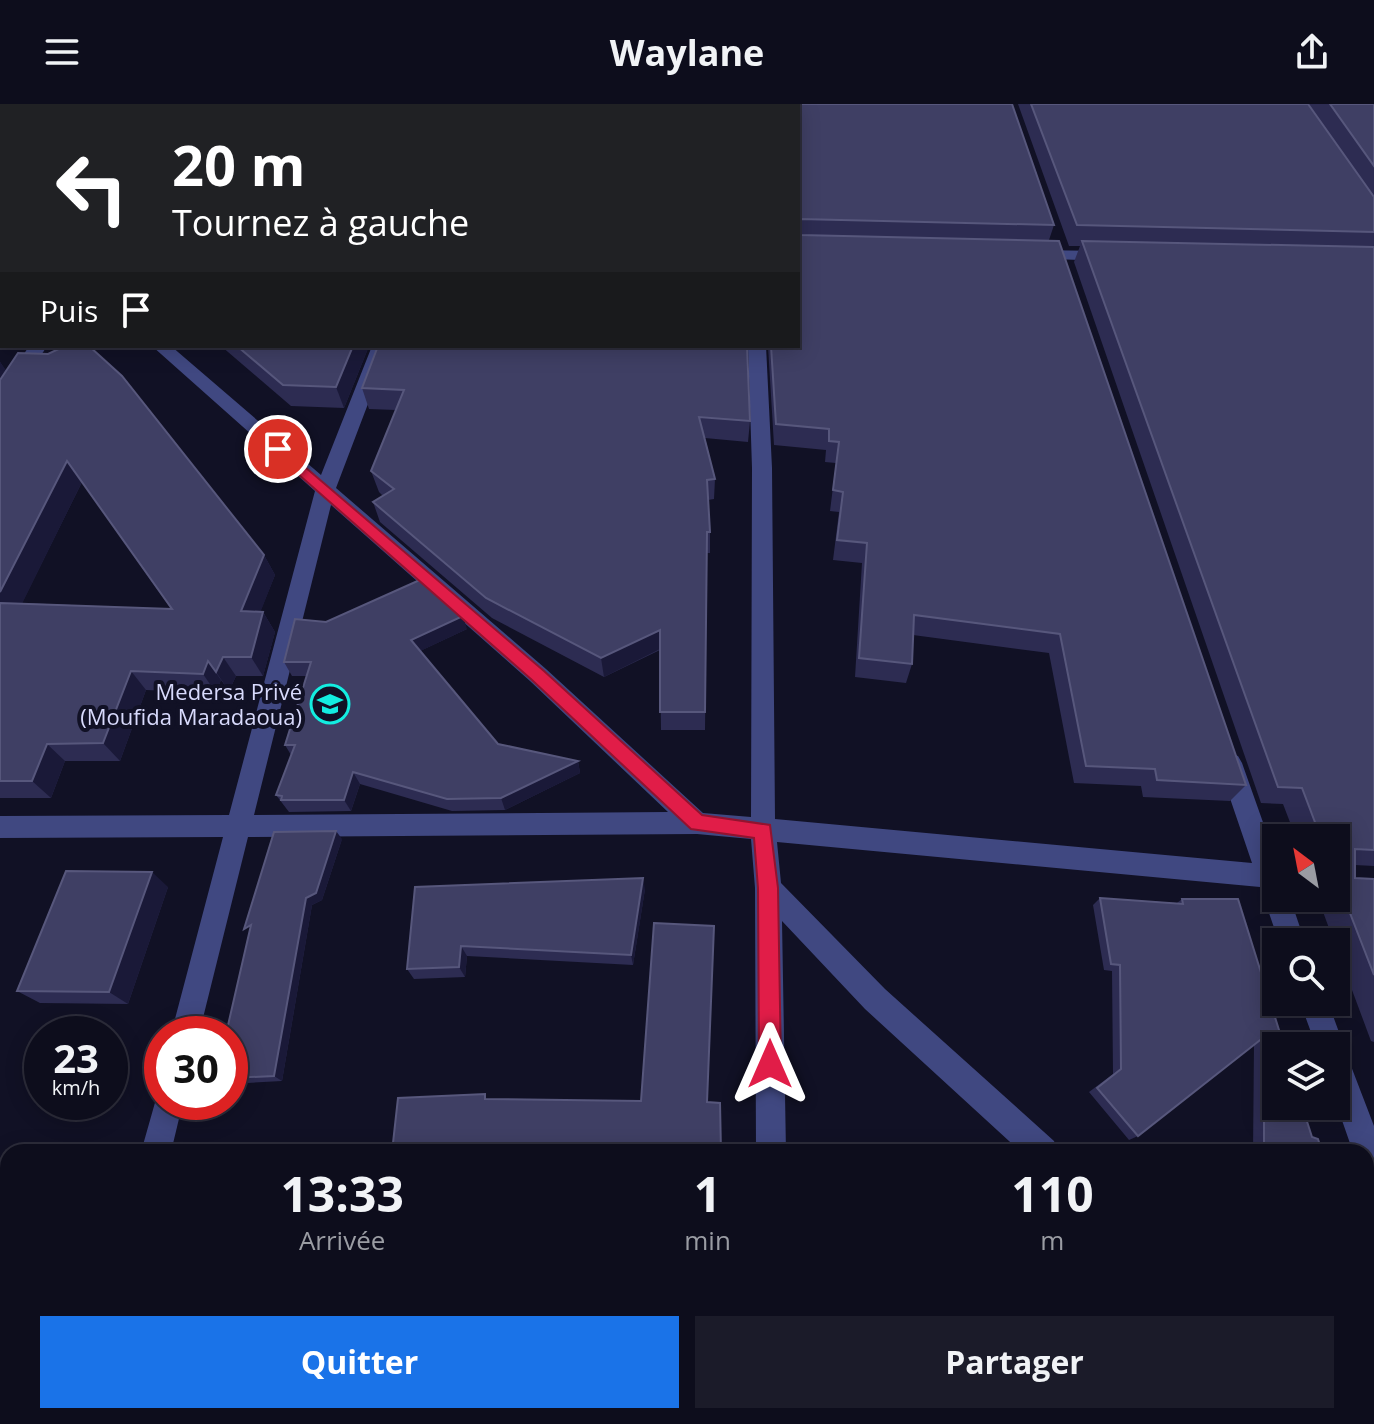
<!DOCTYPE html>
<html lang="fr">
<head>
<meta charset="utf-8">
<style>
	body { margin:0; font-family:"Open Sans",sans-serif; background:#1b1b29; color:#f1f3f6; height:100vh; display:flex; flex-direction:column; font-size:30px; white-space:nowrap }
	* { box-sizing:border-box; margin:0 }
	p { font-size:26px; color:#9a9ca3 }
	.icon { flex:none; width:44px; height:44px; fill:none; stroke:currentColor; stroke-width:2; stroke-linecap:round; stroke-linejoin:round }
	.map { position:relative; flex:1; overflow:hidden }
	.panel { position:absolute; left:0px; top:1040px; width:1374px; height:280px; display:flex; flex-direction:column; background:#0d0d1c; border-radius:24px 24px 0 0; box-shadow:0 4px 20px #0003,0 0 0 2px #2d2d3b }
	.panel>* { flex:none }
	.top-card { position:absolute; left:0px; top:0px; width:800px; height:244px; box-shadow:0 4px 20px #0003,0 0 0 2px #2d2d3b; background:#202124; color:#fff; overflow:hidden }
	.needle { width:52px; rotate:328deg }
	.controls { position:absolute; left:1262px; top:720px; display:grid; gap:16px }
	.controls a { display:grid; place-items:center; width:88px; height:88px; border-radius:0px; background:#0d0d1c; box-shadow:0 4px 20px #0003,0 0 0 2px #2d2d3b; font-size:40px }
	.speed { position:absolute; left:24px; top:912px; display:flex; gap:16px; font-size:40px; font-weight:700; text-align:center }
	.speed>* { display:grid; place-content:center; width:104px; height:104px; border-radius:50%; background:#0d0d1c; box-shadow:0 4px 20px #0003,0 0 0 2px #2d2d3b; line-height:1 }
	.speed small { font-size:20px; font-weight:400 }
	.speed .limit { border:12px solid #d22; background:#fff; color:#111 }
	.pin { position:absolute; display:grid; place-items:center; width:68px; height:68px; color:#fff; margin:-34px; border:4px solid #fff; border-radius:50%; box-shadow:0 2px 8px #0007 }
	.me { position:absolute; width:88px; margin:-44px; rotate:0deg; stroke-linejoin:round; filter:drop-shadow(0 0 6px #0008) }
	.turn { display:flex; align-items:center; gap:28px; height:168px; padding:0 40px; font-size:36px }
	.turn .icon { width:104px; height:104px; stroke-width:2.5 }
	.turn b { display:block; font-size:56px; line-height:68px }
	.then { display:flex; align-items:center; height:76px; padding:0 40px; background:#0003; gap:16px; font-size:30px }
	.eta { display:flex; justify-content:space-evenly; align-items:center; height:136px; text-align:center }
	.eta b { font-size:48px; font-weight:700; line-height:56px }
	.cta { display:flex; gap:16px; margin-top:auto; padding:16px 40px }
	.cta a { flex:1; height:92px; border-radius:0px; background:#1a73e8; color:#fff; font-size:32px; font-weight:700; line-height:92px; text-align:center }
	.cta a+a { background:#1b1b29; color:#f1f3f6 }
	header { display:flex; justify-content:space-between; align-items:center; height:104px; padding:0 40px; background:#0d0d1c; font-size:36px; font-weight:700 }
	.map>svg:first-child { display:block }
	.lines { fill:none; stroke-linecap:round; stroke-linejoin:round }
	.minor { fill:#404881; fill-rule:evenodd }
	.wall { fill:#2d2c52; fill-rule:evenodd }
	.shaded-wall { fill:#1a1938 }
	.building { fill:#3f3f64; stroke:#57577c; stroke-width:2 }
	.route { fill:#e11d48; stroke:#92132f; stroke-width:2 }
	.labels { text-anchor:middle; dominant-baseline:central; stroke-width:8; stroke-linejoin:round; paint-order:stroke }
	.poi-label { font-size:22px; fill:#d8dafc; stroke:#111125; text-anchor:end }
</style>
</head>
<body>
<header><svg class="icon" aria-label="menu" viewBox="0 0 24 24"><path d="M4 6h16M4 12h16M4 18h16"/></svg>Waylane<svg class="icon" aria-label="share" viewBox="0 0 24 24"><path d="M12 15V3M7 8l5-5 5 5M5 13v7h14v-7"/></svg></header>
<div class="map">
<svg width="1374" height="1320" viewBox="0 0 1374 1320">
	<rect width="100%" height="100%" fill="#111125"/>
	<g class="lines">
		<g class="minor">
			<rect x="0" y="95" width="2" height="10"/>
			<rect x="0" y="127" width="2" height="10"/>
			<path d="M 1032,146 L 1107,147 L 1115,152 L 1107,157 L 1026,154 L 1026,148 Z"/>
			<rect x="0" y="199" width="2" height="10"/>
			<path d="M 29,242 L 47,242 L 6,306 L 0,308 L 0,288 Z"/>
			<path d="M 152,242 L 171,242 L 321,371 L 372,242 L 390,242 L 336,384 L 546,565 L 703,709 L 751,713 L 752,364 L 748,242 L 766,242 L 772,364 L 775,715 L 1252,759 L 1218,659 L 1222,652 L 1230,649 L 1238,652 L 1242,659 L 1276,755 L 1276,794 L 1290,794 L 1305,838 L 1279,838 L 1260,783 L 777,738 L 781,779 L 885,885 L 1054,1037 L 1058,1048 L 1021,1048 L 865,905 L 782,817 L 786,1048 L 756,1048 L 755,784 L 751,735 L 697,730 L 248,733 L 199,930 L 171,930 L 223,733 L 0,734 L 0,712 L 229,711 L 315,387 ZM 331,401 L 530,577 L 668,708 L 254,711 Z"/>
			<path d="M 1300,898 L 1328,898 L 1344,942 L 1342,947 L 1346,949 L 1374,1022 L 1374,1078 L 1366,1075 L 1366,1048 L 1353,1048 L 1336,999 L 1336,942 L 1316,942 Z"/>
			<path d="M 162,986 L 162,998 L 183,998 L 171,1048 L 141,1048 L 158,988 Z"/>
			<path d="M 74,1312 L 108,1312 L 106,1320 L 72,1320 Z"/>
			<rect x="757" y="1312" width="34" height="8"/>
			<path d="M 1316,1312 L 1356,1312 L 1359,1320 L 1319,1320 Z"/>
		</g>
	</g>
	<g class="wall">
		<path d="M 0,0 L 1012,0 L 1054,121 L 1049,136 L 1059,137 L 1246,681 L 1230,697 L 1143,693 L 1141,682 L 1074,679 L 1049,549 L 913,531 L 912,560 L 906,579 L 855,573 L 862,459 L 833,456 L 839,408 L 830,407 L 836,359 L 825,358 L 826,346 L 774,341 L 768,242 L 798,242 L 798,2 L 2,2 L 2,91 L 0,90 Z"/>
		<path d="M 1018,0 L 1374,0 L 1374,762 L 1355,761 L 1355,774 L 1374,775 L 1374,938 L 1371,937 L 1336,843 L 1336,838 L 1334,838 L 1318,794 L 1336,794 L 1336,734 L 1296,734 L 1283,700 L 1261,699 L 1074,158 L 1080,142 L 1069,142 Z"/>
		<path d="M 221,242 L 369,242 L 344,304 L 291,302 Z"/>
		<path d="M 378,242 L 750,317 L 748,338 L 705,334 L 715,375 L 714,395 L 708,396 L 710,428 L 710,449 L 707,449 L 705,626 L 661,626 L 660,546 L 604,573 L 492,514 L 380,418 L 373,398 L 383,392 L 379,388 L 371,367 L 396,306 L 369,305 L 362,284 Z"/>
		<path d="M 0,258 L 6,267 L 264,451 L 275,471 L 260,508 L 263,508 L 275,528 L 263,572 L 236,572 L 229,587 L 221,576 L 216,589 L 146,586 L 120,657 L 65,657 L 51,694 L 0,694 ZM 82,378 L 171,505 L 22,499 Z"/>
		<path d="M 326,518 L 467,525 L 420,547 L 498,640 L 578,657 L 580,669 L 505,706 L 452,707 L 360,680 L 351,707 L 289,708 L 276,691 L 291,651 L 285,641 L 307,572 L 292,572 L 284,558 Z"/>
		<path d="M 342,735 L 322,796 L 312,801 L 282,977 L 230,980 L 230,930 Z"/>
		<path d="M 168,783 L 128,900 L 40,899 L 17,887 Z"/>
		<path d="M 415,783 L 645,785 L 633,861 L 467,852 L 465,873 L 414,875 L 407,865 Z"/>
		<path d="M 1100,794 L 1177,799 L 1182,795 L 1238,795 L 1312,1033 L 1322,1048 L 1253,1048 L 1254,941 L 1138,1032 L 1129,1036 L 1089,988 L 1113,970 L 1112,867 L 1104,866 L 1093,801 Z"/>
		<path d="M 1073,1312 L 1186,1312 L 1194,1320 L 1080,1320 Z"/>
	</g>
	<g class="shaded-wall">
		<path d="M 353,242 L 369,242 L 344,304 L 336,283 Z"/>
		<path d="M 0,258 L 8,269 L 0,283 Z"/>
		<path d="M 67,357 L 82,378 L 13,518 L 0,504 L 0,488 Z"/>
		<path d="M 264,451 L 275,471 L 253,527 L 241,507 Z"/>
		<path d="M 263,508 L 275,528 L 263,572 L 251,553 Z"/>
		<path d="M 463,512 L 467,525 L 416,549 L 411,536 Z"/>
		<path d="M 660,526 L 660,545 L 604,573 L 601,554 Z"/>
		<path d="M 223,553 L 236,572 L 229,587 L 216,568 Z"/>
		<path d="M 208,557 L 221,576 L 216,589 L 203,570 Z"/>
		<path d="M 131,567 L 146,586 L 120,657 L 103,639 Z"/>
		<path d="M 47,640 L 65,657 L 51,694 L 32,677 Z"/>
		<path d="M 578,657 L 580,669 L 505,706 L 501,694 Z"/>
		<path d="M 353,668 L 360,680 L 351,707 L 344,696 Z"/>
		<path d="M 336,727 L 342,735 L 322,796 L 312,801 L 282,977 L 274,972 L 306,794 Z"/>
		<path d="M 152,768 L 168,783 L 128,900 L 109,888 Z"/>
		<path d="M 643,774 L 645,785 L 633,861 L 631,851 Z"/>
		<path d="M 461,842 L 467,852 L 465,873 L 459,863 Z"/>
	</g>
	<g class="building">
		<path d="M 0,0 L 1012,0 L 1054,121 L 800,115 L 798,124 L 798,2 L 2,2 L 2,76 L 0,75 Z"/>
		<path d="M 1031,0 L 1308,0 L 1374,93 L 1374,128 L 1077,121 Z"/>
		<path d="M 1330,0 L 1374,0 L 1374,62 Z"/>
		<path d="M 798,129 L 800,131 L 1059,137 L 1246,681 L 1157,676 L 1155,665 L 1086,662 L 1060,530 L 914,511 L 912,560 L 859,554 L 867,439 L 837,436 L 843,388 L 833,386 L 839,338 L 829,337 L 829,325 L 776,320 L 771,242 L 798,242 Z"/>
		<path d="M 1082,137 L 1374,143 L 1374,746 L 1355,745 L 1355,774 L 1374,775 L 1374,871 L 1336,773 L 1336,734 L 1321,734 L 1302,684 L 1278,683 Z"/>
		<path d="M 65,242 L 89,242 L 122,272 L 264,451 L 241,507 L 263,508 L 251,553 L 223,553 L 216,568 L 208,557 L 203,570 L 131,567 L 103,639 L 47,640 L 32,677 L 0,677 L 0,499 L 172,505 L 67,357 L 0,488 L 0,276 L 18,249 L 48,250 Z"/>
		<path d="M 237,242 L 353,242 L 336,283 L 283,281 Z"/>
		<path d="M 378,242 L 747,242 L 750,317 L 699,313 L 715,375 L 707,376 L 710,428 L 707,428 L 705,608 L 660,608 L 660,526 L 601,554 L 486,494 L 373,398 L 394,385 L 371,367 L 404,286 L 362,284 Z"/>
		<path d="M 422,475 L 463,512 L 411,536 L 498,640 L 578,657 L 501,694 L 447,695 L 353,668 L 344,696 L 281,696 L 282,692 L 276,691 L 295,641 L 285,641 L 311,558 L 284,558 L 295,515 L 326,518 Z"/>
		<path d="M 336,727 L 316,789 L 306,794 L 274,972 L 230,974 L 230,930 L 226,930 L 251,821 L 244,825 L 274,728 Z"/>
		<path d="M 66,767 L 152,768 L 109,888 L 17,887 Z"/>
		<path d="M 643,774 L 631,851 L 461,842 L 459,863 L 407,865 L 415,783 Z"/>
		<path d="M 1100,794 L 1183,800 L 1182,795 L 1238,795 L 1284,942 L 1276,942 L 1276,1002 L 1302,1002 L 1312,1033 L 1318,1035 L 1322,1048 L 1264,1048 L 1264,933 L 1138,1032 L 1097,984 L 1121,965 L 1120,861 L 1111,860 Z"/>
		<path d="M 654,819 L 714,822 L 707,998 L 720,999 L 721,1048 L 392,1048 L 398,994 L 485,990 L 485,995 L 641,997 Z"/>
		<path d="M 0,1078 L 8,1078 L 7,1180 L 0,1179 Z"/>
		<path d="M 467,1312 L 732,1312 L 733,1320 L 466,1320 Z"/>
		<path d="M 1084,1312 L 1186,1312 L 1194,1320 L 1091,1320 Z"/>
	</g>
	<path class="route" d="M 278,340 L 544,567 L 702,711 L 770,721 L 778,784 L 781,960 L 778,968 L 770,971 L 762,968 L 759,960 L 758,784 L 754,734 L 691,725 L 532,576 L 273,348 L 273,341 Z"/>
	<defs>
		<g id="school-ring" transform="scale(2)"><circle r="9.5" fill="#111125" stroke="#13ede0" stroke-width="1.5"/><path d="M0-5L7-2L0 1L-7-2ZM-4 1L0 2.5L4 1V4Q0 6-4 4Z" fill="#13ede0"/></g>
	</defs>
	<g fill-rule="evenodd">
		<use href="#school-ring" x="330" y="600"/>
	</g>
	<g class="labels">
		<g class="poi-label">
			<text x="302" y="587">Medersa Privé<tspan x="302" dy="25">(Moufida Maradaoua)</tspan></text>
		</g>
	</g>
</svg>
<div class="controls">
<a><svg class="needle" viewBox="-14 -14 28 28"><path d="M0-13l5 13h-10z" fill="#e53935"/><path d="M0 13l5-13h-10z" fill="#9a9ca3"/></svg></a>
<a><svg class="icon" aria-label="search" viewBox="0 0 24 24"><circle cx="10" cy="10" r="6"/><path d="M15 15l6 6"/></svg></a>
<a><svg class="icon" aria-label="layers" viewBox="0 0 24 24"><path d="M12 4l9 5-9 5-9-5zM3 14l9 5 9-5"/></svg></a>
</div>
<div class="speed"><div>23<small>km/h</small></div><div class="limit">30</div></div>
<div class="pin" style="left:278px;top:345px;background:#d93025"><svg class="icon" aria-label="arrive" viewBox="0 0 24 24"><path d="M6 21V4h12l-3 4 3 4H6"/></svg></div>
<svg class="me" style="left:770px;top:960px" viewBox="-20 -20 40 40"><path d="M0-17L14 15 0 8-14 15z" fill="#e11d48" stroke="#fff" stroke-width="4"/></svg>
<div class="top-card">
<div class="turn"><svg class="icon" aria-label="left" viewBox="0 0 24 24"><path d="M17 20v-9H6M10 6l-5 5 5 5"/></svg><div><b>20 m</b>Tournez à gauche</div></div>
<div class="then">Puis<svg class="icon" aria-label="arrive" viewBox="0 0 24 24"><path d="M6 21V4h12l-3 4 3 4H6"/></svg></div>
</div>
<section class="panel">
<div class="eta">
<div><b>13:33</b><p>Arrivée</p></div>
<div><b>1</b><p>min</p></div>
<div><b>110</b><p>m</p></div>
</div>
<div class="cta"><a>Quitter</a><a>Partager</a></div>
</section>
</div>
</body>
</html>
